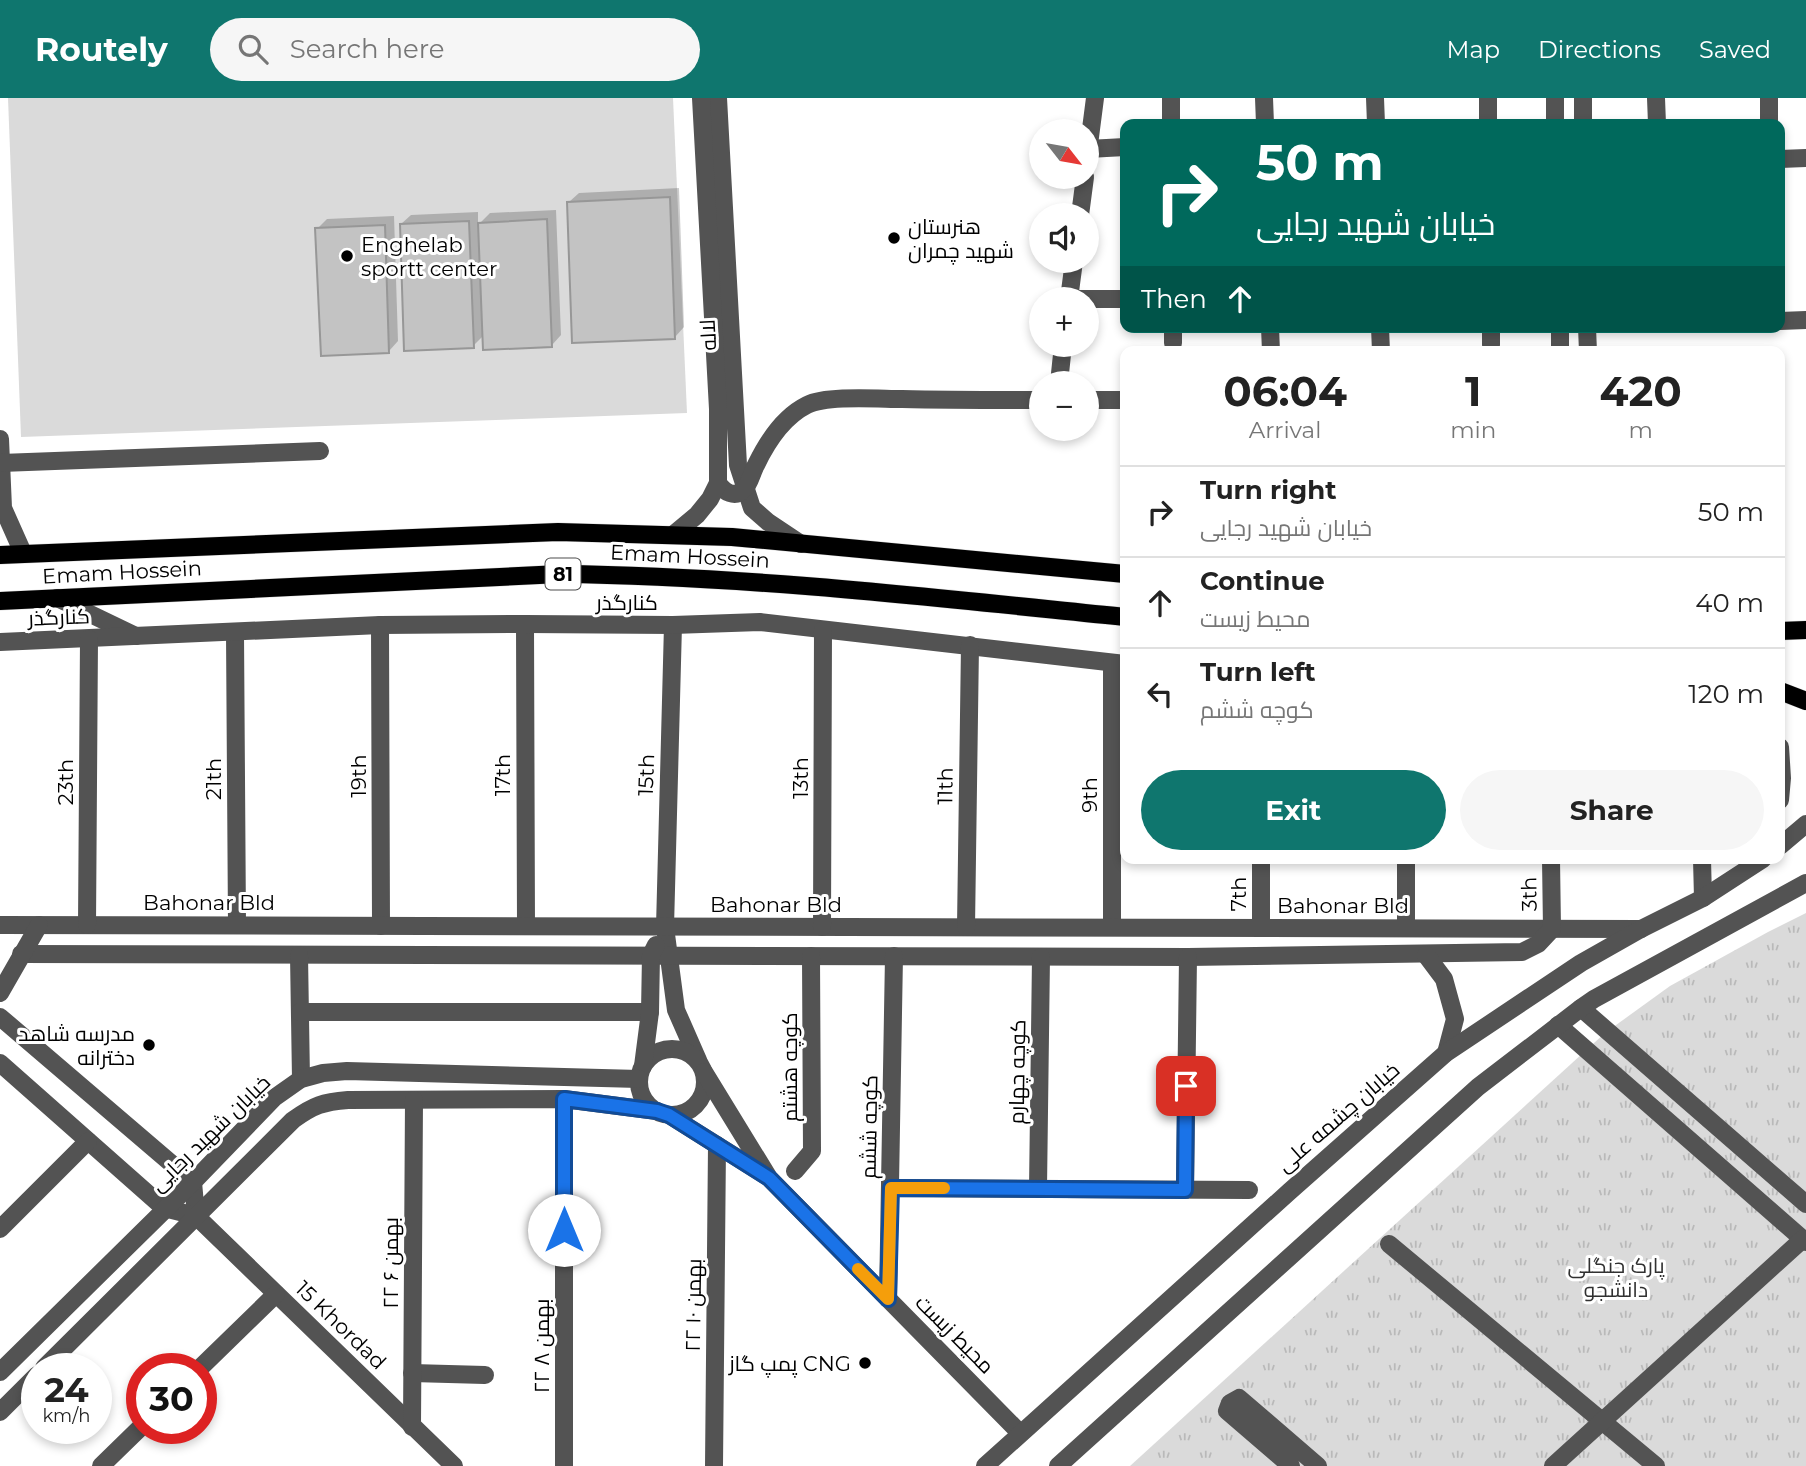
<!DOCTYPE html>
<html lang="en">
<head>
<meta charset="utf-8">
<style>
	body { margin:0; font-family:Montserrat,Cairo,sans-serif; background:#f6f6f6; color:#222; height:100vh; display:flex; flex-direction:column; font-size:26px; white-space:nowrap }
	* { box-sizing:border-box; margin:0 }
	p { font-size:23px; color:#767676 }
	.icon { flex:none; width:38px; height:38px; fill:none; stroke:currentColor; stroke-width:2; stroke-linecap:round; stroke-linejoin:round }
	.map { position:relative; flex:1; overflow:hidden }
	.sheet { position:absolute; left:1120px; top:248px; width:665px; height:518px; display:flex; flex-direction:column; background:#fff; border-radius:14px; box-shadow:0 4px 10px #0003 }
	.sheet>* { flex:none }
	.banner { position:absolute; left:1120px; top:21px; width:665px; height:214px; border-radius:14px; box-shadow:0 4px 10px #0003; background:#00695c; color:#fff; overflow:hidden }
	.needle { width:46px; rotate:121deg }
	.controls { position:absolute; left:1029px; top:21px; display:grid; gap:14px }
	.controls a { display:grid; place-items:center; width:70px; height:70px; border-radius:50%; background:#fff; box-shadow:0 4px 10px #0003; font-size:35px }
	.speed { position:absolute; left:21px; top:1255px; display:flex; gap:14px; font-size:35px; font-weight:700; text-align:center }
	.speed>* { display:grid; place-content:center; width:91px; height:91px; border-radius:50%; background:#fff; box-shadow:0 4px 10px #0003; line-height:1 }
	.speed small { font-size:18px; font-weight:400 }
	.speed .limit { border:10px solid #d22; background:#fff; color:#111 }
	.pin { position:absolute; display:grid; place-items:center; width:60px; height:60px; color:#fff; margin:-30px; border-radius:14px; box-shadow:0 4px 10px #0006 }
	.me { position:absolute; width:77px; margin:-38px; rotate:0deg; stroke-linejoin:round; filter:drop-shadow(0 0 5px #0008) }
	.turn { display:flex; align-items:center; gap:24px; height:147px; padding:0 21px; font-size:32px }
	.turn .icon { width:91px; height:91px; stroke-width:2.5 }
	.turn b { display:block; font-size:49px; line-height:60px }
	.then { display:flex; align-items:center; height:66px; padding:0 21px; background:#0003; gap:14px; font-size:26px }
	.eta { display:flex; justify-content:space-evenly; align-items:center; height:119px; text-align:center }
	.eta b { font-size:42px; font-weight:700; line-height:49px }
	.action { display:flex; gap:14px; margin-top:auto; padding:14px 21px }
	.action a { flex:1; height:80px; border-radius:42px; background:#0f766e; color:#fff; font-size:28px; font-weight:700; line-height:80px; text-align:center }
	.action a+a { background:#f6f6f6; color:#222 }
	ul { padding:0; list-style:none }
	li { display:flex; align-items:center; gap:21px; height:91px; padding:0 21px; border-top:2px solid #e0e0e0 }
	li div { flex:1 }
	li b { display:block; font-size:26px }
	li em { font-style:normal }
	header { display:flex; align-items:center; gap:42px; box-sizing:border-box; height:98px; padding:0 35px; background:#0f766e; color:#fff }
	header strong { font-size:33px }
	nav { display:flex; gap:38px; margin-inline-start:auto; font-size:24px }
	.search { width:490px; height:63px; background:#f6f6f6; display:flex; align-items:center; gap:18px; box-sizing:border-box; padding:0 24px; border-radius:38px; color:#767676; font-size:26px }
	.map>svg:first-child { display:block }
	.park { fill:url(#park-tufts) }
	.garden { fill:#dadada }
	.shadow { fill:#0003 }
	.building { fill:#c3c3c3; stroke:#979797; stroke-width:2 }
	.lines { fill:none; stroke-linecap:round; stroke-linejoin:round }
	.major-casing { stroke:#dbdbdb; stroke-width:19 }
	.minor { stroke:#535353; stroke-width:18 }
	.major { stroke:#000; stroke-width:18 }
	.route-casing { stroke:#114b97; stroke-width:18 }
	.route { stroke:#1a73e8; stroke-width:12 }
	.slow { stroke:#f59e0b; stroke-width:12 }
	.poi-dot { fill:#000; stroke:#fff; stroke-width:2.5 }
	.labels { text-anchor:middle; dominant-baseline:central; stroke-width:6; stroke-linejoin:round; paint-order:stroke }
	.shield { fill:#fff; stroke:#4c4c4c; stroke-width:2 }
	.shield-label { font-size:19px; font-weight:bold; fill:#000 }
	.poi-label { font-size:21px; fill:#000; stroke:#fff; text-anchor:start }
	.street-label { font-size:21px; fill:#000; stroke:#fff }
	.park-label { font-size:21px; fill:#313131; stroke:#fff }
</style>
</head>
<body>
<header>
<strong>Routely</strong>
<div class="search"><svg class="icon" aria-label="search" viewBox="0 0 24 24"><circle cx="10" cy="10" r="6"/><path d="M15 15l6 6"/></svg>Search here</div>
<nav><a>Map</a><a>Directions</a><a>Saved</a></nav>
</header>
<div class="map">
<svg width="1806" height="1368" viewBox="0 0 1806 1368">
	<defs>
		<pattern id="park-tufts" width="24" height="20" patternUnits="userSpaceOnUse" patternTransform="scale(1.75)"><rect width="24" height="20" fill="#dadada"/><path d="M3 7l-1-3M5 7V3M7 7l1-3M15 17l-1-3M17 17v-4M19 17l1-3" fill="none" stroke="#b9b9b9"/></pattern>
	</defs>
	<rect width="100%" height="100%" fill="#fff"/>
	<path class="park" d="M 1806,815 L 1806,1368 L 1130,1368 L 1605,935 L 1670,888 L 1768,834 Z"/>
	<path class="garden" d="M 8,0 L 673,0 L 687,315 L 21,339 Z"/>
	<g class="shadow">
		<path d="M 679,90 L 684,229 L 675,239 L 569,104 L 579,95 Z"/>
		<path d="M 556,112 L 561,237 L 552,247 L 484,237 L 473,248 L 401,126 L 411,117 L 478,114 L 478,127 L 490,115 Z"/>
		<path d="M 394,118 L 398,243 L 389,253 L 317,131 L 327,121 Z"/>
	</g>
	<g class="building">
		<path d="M 670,99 L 675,241 L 572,245 L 567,104 Z"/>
		<path d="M 547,121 L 552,249 L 483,252 L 478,125 Z"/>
		<path d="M 469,123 L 474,250 L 404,253 L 400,126 Z"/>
		<path d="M 385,127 L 389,255 L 321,258 L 315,130 Z"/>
	</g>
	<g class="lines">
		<g class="major-casing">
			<g id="major">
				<path d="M 0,457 L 558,434 L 732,439 L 1125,476"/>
				<path d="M 0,503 L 560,476 C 749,478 937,500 1125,519"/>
				<path d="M 1780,533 L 1806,532"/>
				<path d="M 1780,593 L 1806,603"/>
			</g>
		</g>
		<g class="minor">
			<path d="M 718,0 L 738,367 L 752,410 L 768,424 L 801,446"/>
			<path d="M 1171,0 L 1171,26"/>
			<path d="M 1264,0 L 1265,26"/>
			<path d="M 1375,0 L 1376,26"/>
			<path d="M 1488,0 L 1488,26"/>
			<path d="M 1555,0 L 1555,26"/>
			<path d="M 1583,0 L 1583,26"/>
			<path d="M 1656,0 L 1657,26"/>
			<path d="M 1769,0 L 1769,26"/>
			<path d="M 1088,51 L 1125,49"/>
			<path d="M 1780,61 L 1806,60"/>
			<path d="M 1087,62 L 1095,0"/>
			<path d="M 1080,117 L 1085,79"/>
			<path d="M 1069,201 L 1125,201"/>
			<path d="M 1069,201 L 1074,163"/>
			<path d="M 1780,223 L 1806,222"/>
			<path d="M 1173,229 L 1173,245"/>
			<path d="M 1270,229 L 1271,254"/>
			<path d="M 1380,229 L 1381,254"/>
			<path d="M 1491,229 L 1491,247"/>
			<path d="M 1560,229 L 1560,254"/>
			<path d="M 1587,229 L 1588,254"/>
			<path d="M 1059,285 L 1063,247"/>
			<path d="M 1087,302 L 1125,302"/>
			<path d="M 0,341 L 3,410 L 23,455"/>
			<path d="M 1,365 L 320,353"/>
			<path d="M 718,385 C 724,394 735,401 744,391 C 750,386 752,374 756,367 C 767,344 783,319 807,307 C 827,297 879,301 902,301 C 949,302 995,302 1041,302"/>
			<path d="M 673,437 L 697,417 L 710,401 L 718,385 L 718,311 L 701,0"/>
			<path d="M 57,500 L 136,538"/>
			<path d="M 525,526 L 526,828"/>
			<path d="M 380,527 L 381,828"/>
			<path d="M 673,527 L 665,829 L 676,912 L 698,962"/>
			<path d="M 235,535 L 237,827"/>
			<path d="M 0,544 L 380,527 L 525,526 L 673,527 L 760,524 L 1125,566"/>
			<path d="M 1112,565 L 1112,829"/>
			<path d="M 1780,649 L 1782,680 L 1780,702"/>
			<path d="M 1780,748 L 1806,726"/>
			<path d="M 1261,761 L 1261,830"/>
			<path d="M 1406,761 L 1406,830"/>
			<path d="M 1702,761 L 1703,800"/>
			<path d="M 0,827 L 1641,831"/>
			<path d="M 87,827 L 89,541"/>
			<path d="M 822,829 L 823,532"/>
			<path d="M 966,829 L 970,547"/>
			<path d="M 21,856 L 1188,859 L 1522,854 L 1538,846 L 1552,831 L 1551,761"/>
			<path d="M 299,857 L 301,981"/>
			<path d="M 1426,857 L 1444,881 L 1455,921 L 1446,955"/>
			<path d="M 0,895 L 39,827"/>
			<path d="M 1581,910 L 1806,1106"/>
			<path d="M 300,914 L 650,914"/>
			<path d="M 0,919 L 193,1084 L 196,1118"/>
			<path d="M 1558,927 L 1806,1144"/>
			<circle cx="672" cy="984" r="33"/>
			<path d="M 0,965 L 164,1110 L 196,1118 L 454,1368"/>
			<path d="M 643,968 L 650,914 L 651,857 L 656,847"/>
			<path d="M 704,974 L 769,1080 L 1020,1335"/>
			<path d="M 669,1017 L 766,1078"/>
			<path d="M 795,1073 L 812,1053 L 811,858"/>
			<path d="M 891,1090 L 1249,1092"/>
			<path d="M 1038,1091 L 1041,859"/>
			<path d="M 1185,1092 L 1188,859"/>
			<path d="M 0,1131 L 88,1043"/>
			<path d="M 1389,1146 L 1656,1368"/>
			<path d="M 888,1201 L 894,858"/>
			<path d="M 44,1270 L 293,1022 C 314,1007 323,1004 348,1002 L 564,1001 L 657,1013"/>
			<path d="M 200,1270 L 276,1196"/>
			<path d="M 0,1274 L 193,1084 L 274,1000 L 301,981 L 323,975 L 347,973 L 639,981"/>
			<path d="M 412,1275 L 485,1277"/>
			<path d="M 0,1314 L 37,1277"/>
			<path d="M 412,1329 L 414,1002"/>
			<path d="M 101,1368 L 142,1328"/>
			<path d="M 564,1368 L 564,1001"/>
			<path d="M 714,1368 L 717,1047"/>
			<path d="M 985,1368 L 1290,1093 L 1446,955 L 1581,865 L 1641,831 L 1703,800 L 1763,761"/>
			<path d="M 1058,1368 L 1478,989 L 1581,910 L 1594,901 L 1806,785"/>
			<path d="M 1291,1368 L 1227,1313 L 1230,1305 L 1239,1300 L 1318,1368"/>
			<path d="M 1553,1368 L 1803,1141"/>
		</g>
		<use href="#major" class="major"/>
	</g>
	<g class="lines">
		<g class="route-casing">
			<path id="route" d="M 564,1132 L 564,1001 L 657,1013 L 669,1017 L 769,1080 L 888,1201 L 891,1090 L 1185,1092 L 1186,988"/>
		</g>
		<use href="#route" class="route"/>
		<path class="slow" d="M 858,1171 L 888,1201 L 891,1090 L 944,1090"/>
	</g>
	<g class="poi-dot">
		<circle cx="894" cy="140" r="7"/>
		<circle cx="347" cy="158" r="7"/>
		<circle cx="149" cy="947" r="7"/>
		<circle cx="865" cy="1265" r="7"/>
	</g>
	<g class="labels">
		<rect class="shield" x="545.5" y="460.5" width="35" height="31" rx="5"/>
		<g class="shield-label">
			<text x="563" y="476">81</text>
		</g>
		<g class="poi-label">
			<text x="908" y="128">هنرستان<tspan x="908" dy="24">شهید چمران</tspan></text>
			<text x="361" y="146">Enghelab<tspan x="361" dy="24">sportt center</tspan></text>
			<text x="135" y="935" text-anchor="end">مدرسه شاهد<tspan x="135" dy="24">دخترانه</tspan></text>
			<text x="851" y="1265" text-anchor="end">پمپ گاز CNG</text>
		</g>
		<g class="street-label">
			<text transform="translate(708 237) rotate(-93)">لاله</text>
			<text transform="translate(690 458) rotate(3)">Emam Hossein</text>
			<text transform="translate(122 474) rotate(-3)">Emam Hossein</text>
			<text x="627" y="504">کنارگذر</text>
			<text transform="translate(59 519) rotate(-2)">کنارگذر</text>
			<text transform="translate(502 677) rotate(-90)">17th</text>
			<text transform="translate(646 677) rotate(-88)">15th</text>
			<text transform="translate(358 678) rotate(-90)">19th</text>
			<text transform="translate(800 680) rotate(-90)">13th</text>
			<text transform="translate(213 681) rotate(-90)">21th</text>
			<text transform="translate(65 684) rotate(-90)">23th</text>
			<text transform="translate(945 688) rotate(-89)">11th</text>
			<text transform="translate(1089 697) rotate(-90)">9th</text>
			<text transform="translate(1238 796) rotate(-90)">7th</text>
			<text transform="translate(1529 796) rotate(-91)">3th</text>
			<text x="209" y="804">Bahonar Bld</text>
			<text x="776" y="806">Bahonar Bld</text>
			<text x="1343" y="807">Bahonar Bld</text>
			<text transform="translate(789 969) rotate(-90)">کوچه هشتم</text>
			<text transform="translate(1017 974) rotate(-89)">کوچه چهارم</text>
			<text transform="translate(1338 1019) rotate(-41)">خیابان چشمه علی</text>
			<text transform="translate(869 1029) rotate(-89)">کوچه ششم</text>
			<text transform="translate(210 1035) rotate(-44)">خیابان شهید رجایی</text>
			<text transform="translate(390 1165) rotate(-90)">۲۲ بهمن ۶</text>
			<text transform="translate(693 1207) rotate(-89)">۲۲ بهمن ۱۰</text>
			<text transform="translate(341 1227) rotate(44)">15 Khordad</text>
			<text transform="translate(955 1236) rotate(45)">محیط زیست</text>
			<text transform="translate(541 1248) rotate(-90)">۲۲ بهمن ۸</text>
		</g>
		<g class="park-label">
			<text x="1616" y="1167">پارک جنگلی<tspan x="1616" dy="24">دانشجو</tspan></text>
		</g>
	</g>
</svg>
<div class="controls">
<a><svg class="needle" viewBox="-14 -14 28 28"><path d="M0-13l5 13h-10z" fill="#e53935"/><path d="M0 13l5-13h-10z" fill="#767676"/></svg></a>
<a><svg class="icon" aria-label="sound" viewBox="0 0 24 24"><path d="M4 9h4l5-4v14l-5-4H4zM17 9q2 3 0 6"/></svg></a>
<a>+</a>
<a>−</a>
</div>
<div class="speed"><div>24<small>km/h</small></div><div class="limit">30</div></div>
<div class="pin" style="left:1186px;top:988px;background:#d93025"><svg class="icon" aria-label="arrive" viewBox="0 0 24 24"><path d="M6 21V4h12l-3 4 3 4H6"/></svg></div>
<svg class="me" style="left:564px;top:1132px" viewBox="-20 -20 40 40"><circle r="19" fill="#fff"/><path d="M0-13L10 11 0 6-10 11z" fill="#1a73e8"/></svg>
<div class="banner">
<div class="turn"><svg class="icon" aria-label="right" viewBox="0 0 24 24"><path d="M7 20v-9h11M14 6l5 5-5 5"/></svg><div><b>50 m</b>خیابان شهید رجایی</div></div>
<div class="then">Then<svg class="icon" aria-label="ahead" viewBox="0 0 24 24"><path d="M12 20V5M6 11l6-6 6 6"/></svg></div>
</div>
<section class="sheet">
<div class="eta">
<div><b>06:04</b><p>Arrival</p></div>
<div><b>1</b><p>min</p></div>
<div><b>420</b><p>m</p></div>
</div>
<ul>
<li><svg class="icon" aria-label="right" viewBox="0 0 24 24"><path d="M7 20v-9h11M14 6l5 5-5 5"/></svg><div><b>Turn right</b><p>خیابان شهید رجایی</p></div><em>50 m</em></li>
<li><svg class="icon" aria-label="ahead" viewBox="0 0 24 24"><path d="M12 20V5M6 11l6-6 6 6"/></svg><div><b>Continue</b><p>محیط زیست</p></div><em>40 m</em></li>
<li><svg class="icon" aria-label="left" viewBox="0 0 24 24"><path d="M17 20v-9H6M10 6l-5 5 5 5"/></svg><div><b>Turn left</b><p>کوچه ششم</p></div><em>120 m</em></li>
</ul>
<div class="action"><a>Exit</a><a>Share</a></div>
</section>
</div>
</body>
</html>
